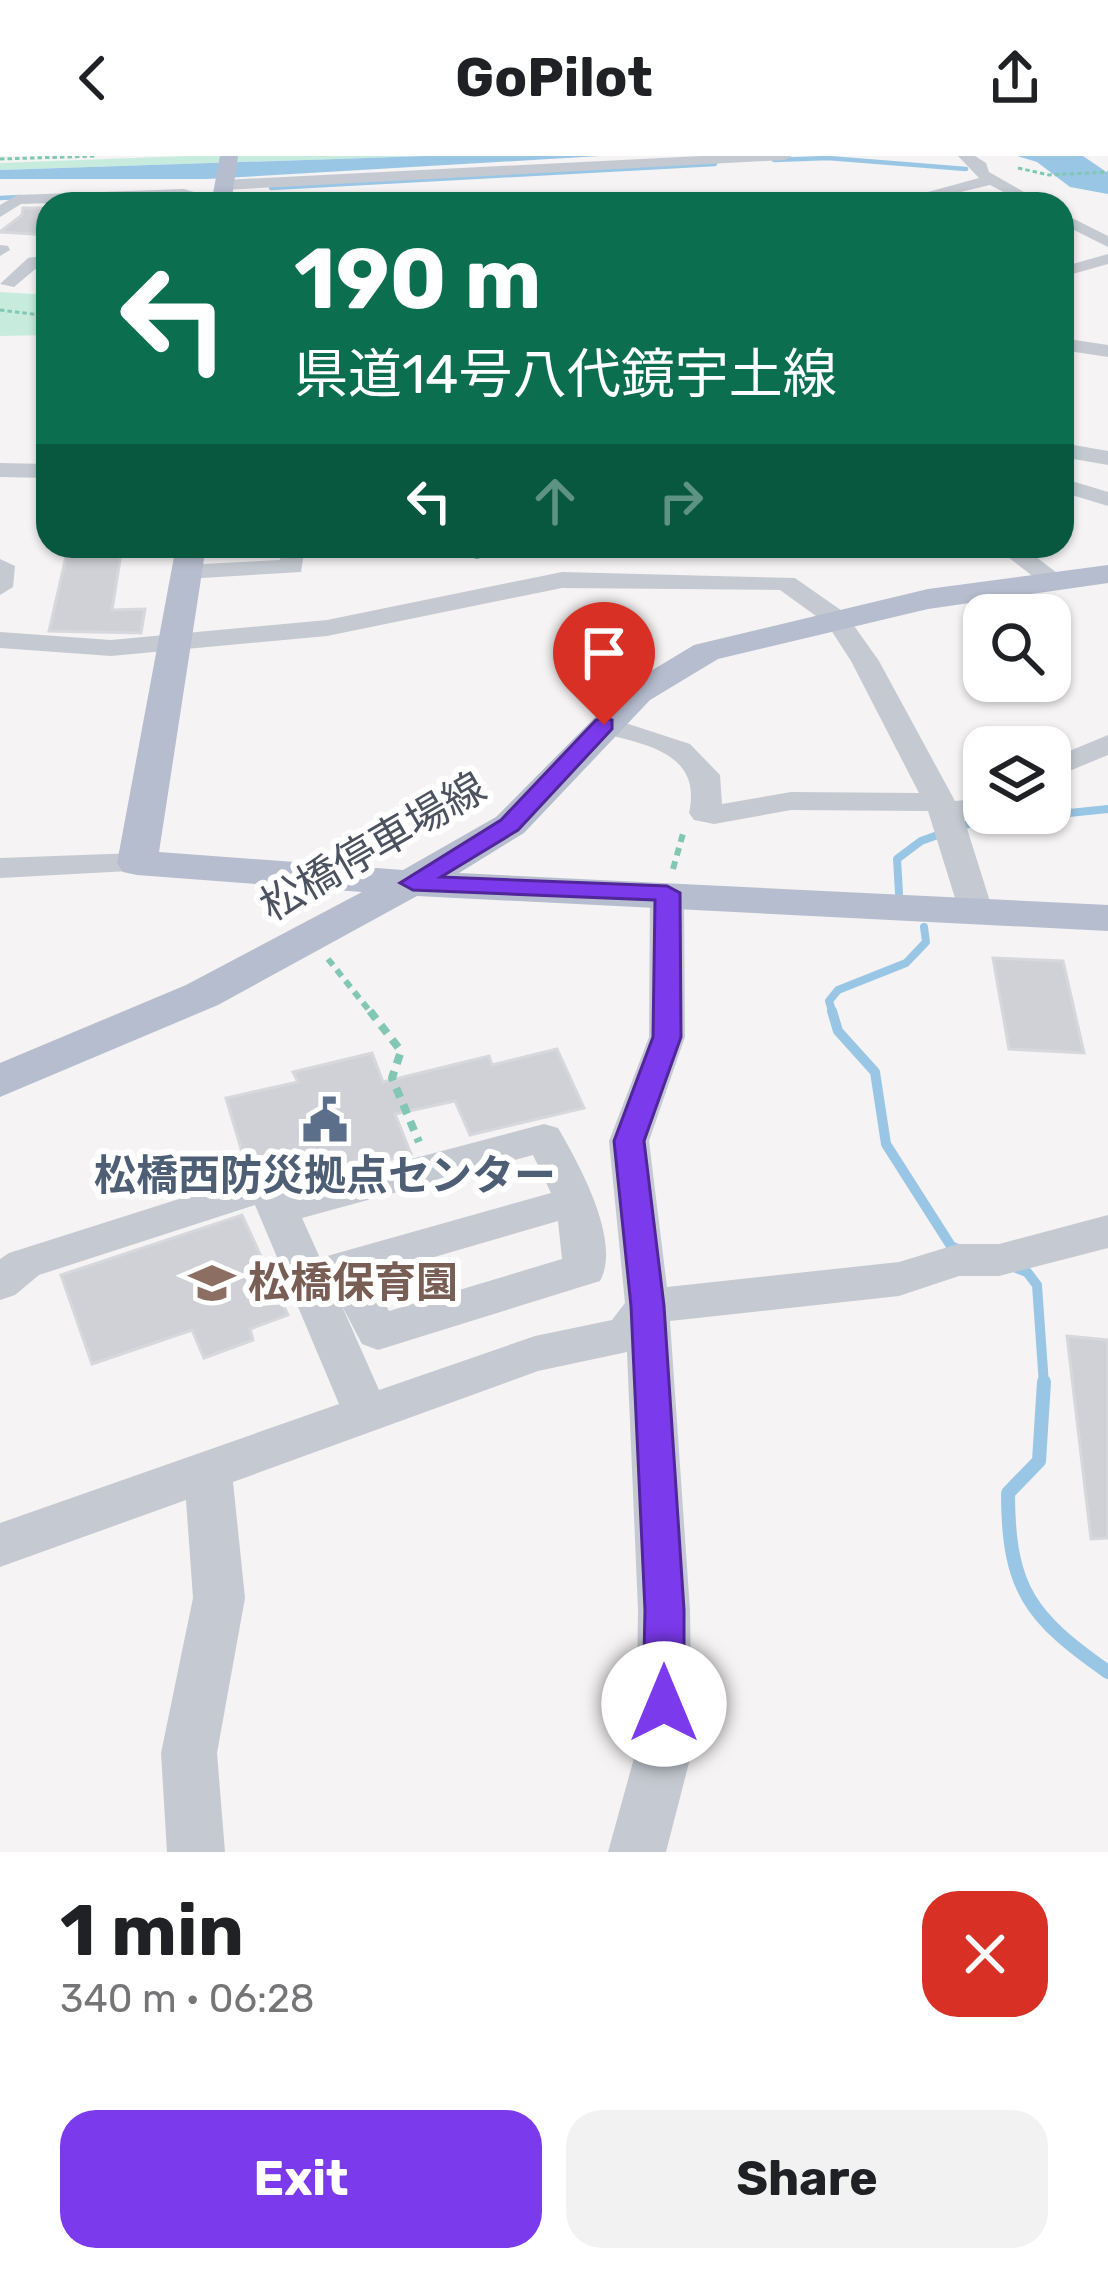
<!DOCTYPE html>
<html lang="en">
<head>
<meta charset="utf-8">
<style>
	body { margin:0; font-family:Rubik,"Noto Sans JP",sans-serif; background:#f2f2f2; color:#202124; height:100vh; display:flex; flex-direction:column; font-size:45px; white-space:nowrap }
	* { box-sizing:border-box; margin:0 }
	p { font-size:39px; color:#757577 }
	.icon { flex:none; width:66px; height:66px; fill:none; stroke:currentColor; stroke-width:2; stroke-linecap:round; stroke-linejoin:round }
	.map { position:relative; height:1696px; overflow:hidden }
	.panel { display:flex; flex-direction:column; background:#fff; flex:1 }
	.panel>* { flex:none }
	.banner { position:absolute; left:36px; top:36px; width:1038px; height:366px; border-radius:36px; box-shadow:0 3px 9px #0004; background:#0b6e4f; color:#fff; overflow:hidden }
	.controls { position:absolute; left:963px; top:438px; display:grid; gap:24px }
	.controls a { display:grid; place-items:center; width:108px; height:108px; border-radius:24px; background:#fff; box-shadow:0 3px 9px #0004; font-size:60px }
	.pin { position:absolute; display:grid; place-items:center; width:102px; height:102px; color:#fff; margin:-123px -51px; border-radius:50% 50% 50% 0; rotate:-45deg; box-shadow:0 0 12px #0007 }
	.pin .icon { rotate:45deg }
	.me { position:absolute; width:132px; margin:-66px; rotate:0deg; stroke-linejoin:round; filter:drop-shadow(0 0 9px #0008) }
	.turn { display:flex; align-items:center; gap:42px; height:252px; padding:0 60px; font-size:54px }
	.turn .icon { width:156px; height:156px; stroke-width:2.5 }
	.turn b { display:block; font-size:84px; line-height:102px }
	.lanes { display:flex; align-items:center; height:114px; padding:0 60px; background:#0003; justify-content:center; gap:60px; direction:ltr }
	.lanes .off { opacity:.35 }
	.round { display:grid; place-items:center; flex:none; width:126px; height:126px; border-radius:36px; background:#f2f2f2 }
	.head { display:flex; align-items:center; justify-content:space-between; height:204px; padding:0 60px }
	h1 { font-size:72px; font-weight:700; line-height:90px }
	.button { display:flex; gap:24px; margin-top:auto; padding:24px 60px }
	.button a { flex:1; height:138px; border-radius:36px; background:#7c3aed; color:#fff; font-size:48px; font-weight:700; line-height:138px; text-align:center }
	.button a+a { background:#f2f2f2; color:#202124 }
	header { display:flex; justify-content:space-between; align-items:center; height:156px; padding:0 60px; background:#fff; font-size:54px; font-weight:700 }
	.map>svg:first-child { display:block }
	.green { fill:#c7ecdd }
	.water { fill:#99c6e5 }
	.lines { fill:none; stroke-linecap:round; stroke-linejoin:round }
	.stream-far3 { stroke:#99c6e5; stroke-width:4.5 }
	.stream-far2 { stroke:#99c6e5; stroke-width:8 }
	.stream-far1 { stroke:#99c6e5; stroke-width:10 }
	.stream { stroke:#99c6e5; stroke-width:14 }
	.building { fill:#d0d1d6; stroke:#d7d8dd; stroke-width:3 }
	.path-far3 { stroke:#82c7b3; stroke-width:3; stroke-dasharray:4.5 3; stroke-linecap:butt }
	.path-far2 { stroke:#82c7b3; stroke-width:4.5; stroke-dasharray:6 4.5; stroke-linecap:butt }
	.path-far1 { stroke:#82c7b3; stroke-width:6; stroke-dasharray:8 6; stroke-linecap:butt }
	.path { stroke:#82c7b3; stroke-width:8; stroke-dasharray:10 8; stroke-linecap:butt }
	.minor { fill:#c5cad2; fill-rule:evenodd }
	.major { fill:#b6bdce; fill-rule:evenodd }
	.route { fill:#7c3aed; stroke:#51269a; stroke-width:3 }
	.labels { text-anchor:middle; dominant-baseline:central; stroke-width:12; stroke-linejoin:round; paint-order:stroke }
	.street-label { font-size:42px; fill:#4c525f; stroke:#fff }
	.service-label { font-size:42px; font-weight:bold; fill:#4e5e75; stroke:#fff }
	.education-label { font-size:42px; font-weight:bold; fill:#785e54; stroke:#fff; text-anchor:start }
</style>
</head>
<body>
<header><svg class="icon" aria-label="back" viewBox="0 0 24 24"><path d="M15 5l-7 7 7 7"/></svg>GoPilot<svg class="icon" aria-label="share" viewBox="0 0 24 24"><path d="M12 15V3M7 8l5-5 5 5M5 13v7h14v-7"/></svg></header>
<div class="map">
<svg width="1108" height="1696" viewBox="0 0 1108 1696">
	<rect width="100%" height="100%" fill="#f5f3f3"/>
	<g class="green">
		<path d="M 187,0 L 426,0 L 0,14 L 0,7 Z"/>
		<path d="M 0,136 L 48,139 L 48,179 L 0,180 Z"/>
	</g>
	<g class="water">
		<path d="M 426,0 L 600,0 L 207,23 L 0,23 L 0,14 Z"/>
		<path d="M 1017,0 L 1083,0 L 1108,17 L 1108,38 L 1070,31 L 1037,6 Z"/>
	</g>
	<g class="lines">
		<g class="stream-far3">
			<path d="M 774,4 L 828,2 L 966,13"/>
			<path d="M 271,32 L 715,8"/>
			<path d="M 0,42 L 21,41"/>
		</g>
		<g class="stream-far2">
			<path d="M 899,737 L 897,703 L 921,685 L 971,667 L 1108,653"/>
			<path d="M 833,858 L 829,845 L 838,834 L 906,807 L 926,786 L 924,771"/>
		</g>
		<g class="stream-far1">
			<path d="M 832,855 L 838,875 L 875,916 L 886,988 L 951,1090 L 958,1093"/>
			<path d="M 1014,1111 L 1027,1116 L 1037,1129 L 1044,1229"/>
		</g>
		<path class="stream" d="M 1044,1226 L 1039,1305 L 1008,1337 C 1008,1434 1031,1462 1108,1516"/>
	</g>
	<g class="building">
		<path d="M 23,52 L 48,52 L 48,79 L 0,76 L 22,59 Z"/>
		<path d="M 121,398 L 112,454 L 145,453 L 141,477 L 49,475 L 66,401 Z"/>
		<path d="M 993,802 L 1063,805 L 1084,897 L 1009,893 Z"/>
		<path d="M 557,893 L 584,952 L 470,979 L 455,945 L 395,958 L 411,998 L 331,1019 L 328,1005 L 283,1016 L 266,1011 L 248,1016 L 226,942 L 298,926 L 293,916 L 372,897 L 383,926 L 489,900 L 492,909 Z"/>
		<path d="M 242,1059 L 288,1159 L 250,1173 L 253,1184 L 204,1202 L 192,1174 L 92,1208 L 61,1119 Z"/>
		<path d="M 1067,1180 L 1108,1184 L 1108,1382 L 1091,1383 Z"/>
	</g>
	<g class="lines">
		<g class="path-far3">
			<path d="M 0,3 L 97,0"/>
			<path d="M 1018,12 L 1049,19 L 1108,16"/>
			<path d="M 0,154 L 48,160"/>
		</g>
		<path class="path-far2" d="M 477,390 L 477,403"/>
		<g class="path-far1">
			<path d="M 673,713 L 684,674"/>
			<path d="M 328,803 L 372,858"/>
		</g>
		<path class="path" d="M 370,855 L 401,895 L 392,922 L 419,986"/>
		<g class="minor">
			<path d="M 701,0 L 792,0 L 785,4 L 223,34 L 215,29 L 223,24 Z"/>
			<path d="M 958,0 L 975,0 L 986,7 L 989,16 L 1045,48 L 1026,48 L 990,29 L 911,48 L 884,48 L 979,22 Z"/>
			<path d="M 184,33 L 194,36 L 199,48 L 183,48 L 182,43 L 21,48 L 0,61 L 0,49 L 17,39 Z"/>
			<path d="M 1062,57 L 1108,80 L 1108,91 L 1062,68 Z"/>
			<path d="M 0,89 L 8,90 L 10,94 L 0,100 Z"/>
			<path d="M 1108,98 L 1108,108 L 1062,121 L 1062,111 Z"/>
			<path d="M 48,99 L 48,109 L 39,110 L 14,131 L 0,128 L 28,102 Z"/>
			<path d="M 1062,182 L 1108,189 L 1108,201 L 1062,194 Z"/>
			<path d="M 1062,287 L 1108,295 L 1108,309 L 1062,301 Z"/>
			<path d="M 0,307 L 48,308 L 48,322 L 0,321 Z"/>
			<path d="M 1062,322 L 1108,336 L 1108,350 L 1062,336 Z"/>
			<path d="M 281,390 L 305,390 L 301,416 L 185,423 L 173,416 L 185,409 L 280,404 Z"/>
			<path d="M 994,390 L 1022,390 L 1066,424 L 1062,429 L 1044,429 Z"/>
			<path d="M 0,403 L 15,410 L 13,431 L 0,439 Z"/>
			<path d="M 562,416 L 795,422 L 845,457 L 879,505 L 955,645 L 984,642 L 984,657 L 995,657 L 964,663 L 993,755 L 988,762 L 976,765 L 959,755 L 928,655 L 791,654 L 714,668 L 694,664 L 689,657 C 703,594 641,588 594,575 L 590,569 L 604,560 L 690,588 L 720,619 L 722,648 L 791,636 L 919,637 L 851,505 L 827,468 L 780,434 L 562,432 L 327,480 L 111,500 L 0,492 L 0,476 L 111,484 L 327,464 Z"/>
			<path d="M 1108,579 L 1108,599 L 1050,623 L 1050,603 Z"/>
			<path d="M 137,697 L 148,700 L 153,707 L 148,714 L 0,722 L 0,702 Z"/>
			<path d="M 667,728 L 684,738 L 685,881 L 649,985 L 667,1131 L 899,1106 L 958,1088 L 999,1088 L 1108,1059 L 1108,1092 L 999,1120 L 959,1120 L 899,1140 L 670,1165 L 690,1454 L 692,1595 L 666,1696 L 608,1696 L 636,1595 L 638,1454 L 627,1196 L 538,1215 L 233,1326 L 245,1442 L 217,1597 L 225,1696 L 167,1696 L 161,1597 L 193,1442 L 186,1344 L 0,1411 L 0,1367 L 339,1248 L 255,1049 L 39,1119 L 15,1139 L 0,1144 L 0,1103 L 9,1097 L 267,1015 L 281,1020 L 290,1035 L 544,968 L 558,972 C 579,1008 622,1085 600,1125 L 378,1194 L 362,1188 L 341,1148 L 379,1234 L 535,1180 L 612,1164 L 625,1147 L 609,985 L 649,881 L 650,738 ZM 533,999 L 551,1037 L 320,1102 L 302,1062 ZM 558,1065 L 562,1103 L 389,1155 L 369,1120 Z"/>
		</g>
		<g class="major">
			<path d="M 220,0 L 238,0 L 231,48 L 211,48 Z"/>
			<path d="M 176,390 L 206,390 L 159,696 L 403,714 L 496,661 L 626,530 L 694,489 L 928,433 L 1108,409 L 1108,427 L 928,453 L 718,503 L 650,544 L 524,677 L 459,717 L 1108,749 L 1108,775 L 417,740 L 218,849 L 0,941 L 0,907 L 186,829 L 362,736 L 137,719 L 123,716 L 117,707 Z"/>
		</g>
	</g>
	<path class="route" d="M 604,562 L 612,564 L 612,573 L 518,674 L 441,721 L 667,730 L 680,737 L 681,881 L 644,985 L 664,1150 L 684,1454 L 684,1548 L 678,1562 L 664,1567 L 649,1562 L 643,1548 L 645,1454 L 631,1150 L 614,985 L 653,881 L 655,744 L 413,734 L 400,727 L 501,664 L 596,564 Z"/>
	<defs>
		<g id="civic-bare" transform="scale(3.6)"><path d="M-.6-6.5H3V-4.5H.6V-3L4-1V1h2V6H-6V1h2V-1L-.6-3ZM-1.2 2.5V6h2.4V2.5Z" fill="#5c6f8a" stroke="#fff" stroke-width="2.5" paint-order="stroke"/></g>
		<g id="school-bare" transform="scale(3.6)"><path d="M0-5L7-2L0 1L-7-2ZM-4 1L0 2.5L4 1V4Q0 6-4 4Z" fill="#8d6e63" stroke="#fff" stroke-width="2.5" paint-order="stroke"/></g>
	</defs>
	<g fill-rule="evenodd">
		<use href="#civic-bare" x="325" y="964"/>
		<use href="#school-bare" x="212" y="1127"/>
	</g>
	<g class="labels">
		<g class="street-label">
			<text transform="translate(373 691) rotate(-30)">松橋停車場線</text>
		</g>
		<g class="service-label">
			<text x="325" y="1020">松橋西防災拠点センター</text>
		</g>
		<g class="education-label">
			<text x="248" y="1127">松橋保育園</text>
		</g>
	</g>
</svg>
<div class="controls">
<a><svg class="icon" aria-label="search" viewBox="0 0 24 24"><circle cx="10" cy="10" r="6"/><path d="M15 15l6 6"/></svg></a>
<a><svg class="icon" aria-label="layers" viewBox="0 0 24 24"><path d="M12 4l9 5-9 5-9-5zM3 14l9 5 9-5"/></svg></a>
</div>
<div class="pin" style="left:604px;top:569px;background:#d93025"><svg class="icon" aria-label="arrive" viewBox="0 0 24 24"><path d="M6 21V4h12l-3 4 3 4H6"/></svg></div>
<svg class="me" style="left:664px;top:1548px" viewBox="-20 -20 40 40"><circle r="19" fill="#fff"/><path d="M0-13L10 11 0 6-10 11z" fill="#7c3aed"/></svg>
<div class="banner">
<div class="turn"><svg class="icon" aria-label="left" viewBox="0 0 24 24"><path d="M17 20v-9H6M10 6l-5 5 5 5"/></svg><div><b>190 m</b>県道14号八代鏡宇土線</div></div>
<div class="lanes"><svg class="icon" aria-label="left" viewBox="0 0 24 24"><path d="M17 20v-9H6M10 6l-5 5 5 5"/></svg><svg class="icon off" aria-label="ahead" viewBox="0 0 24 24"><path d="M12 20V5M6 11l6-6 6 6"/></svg><svg class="icon off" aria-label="right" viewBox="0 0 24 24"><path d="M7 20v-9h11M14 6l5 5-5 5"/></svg></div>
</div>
</div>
<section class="panel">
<div class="head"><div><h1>1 min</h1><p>340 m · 06:28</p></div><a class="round" style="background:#d93025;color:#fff"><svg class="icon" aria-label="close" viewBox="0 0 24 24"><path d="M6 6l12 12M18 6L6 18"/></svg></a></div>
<div class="button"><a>Exit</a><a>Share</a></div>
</section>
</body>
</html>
